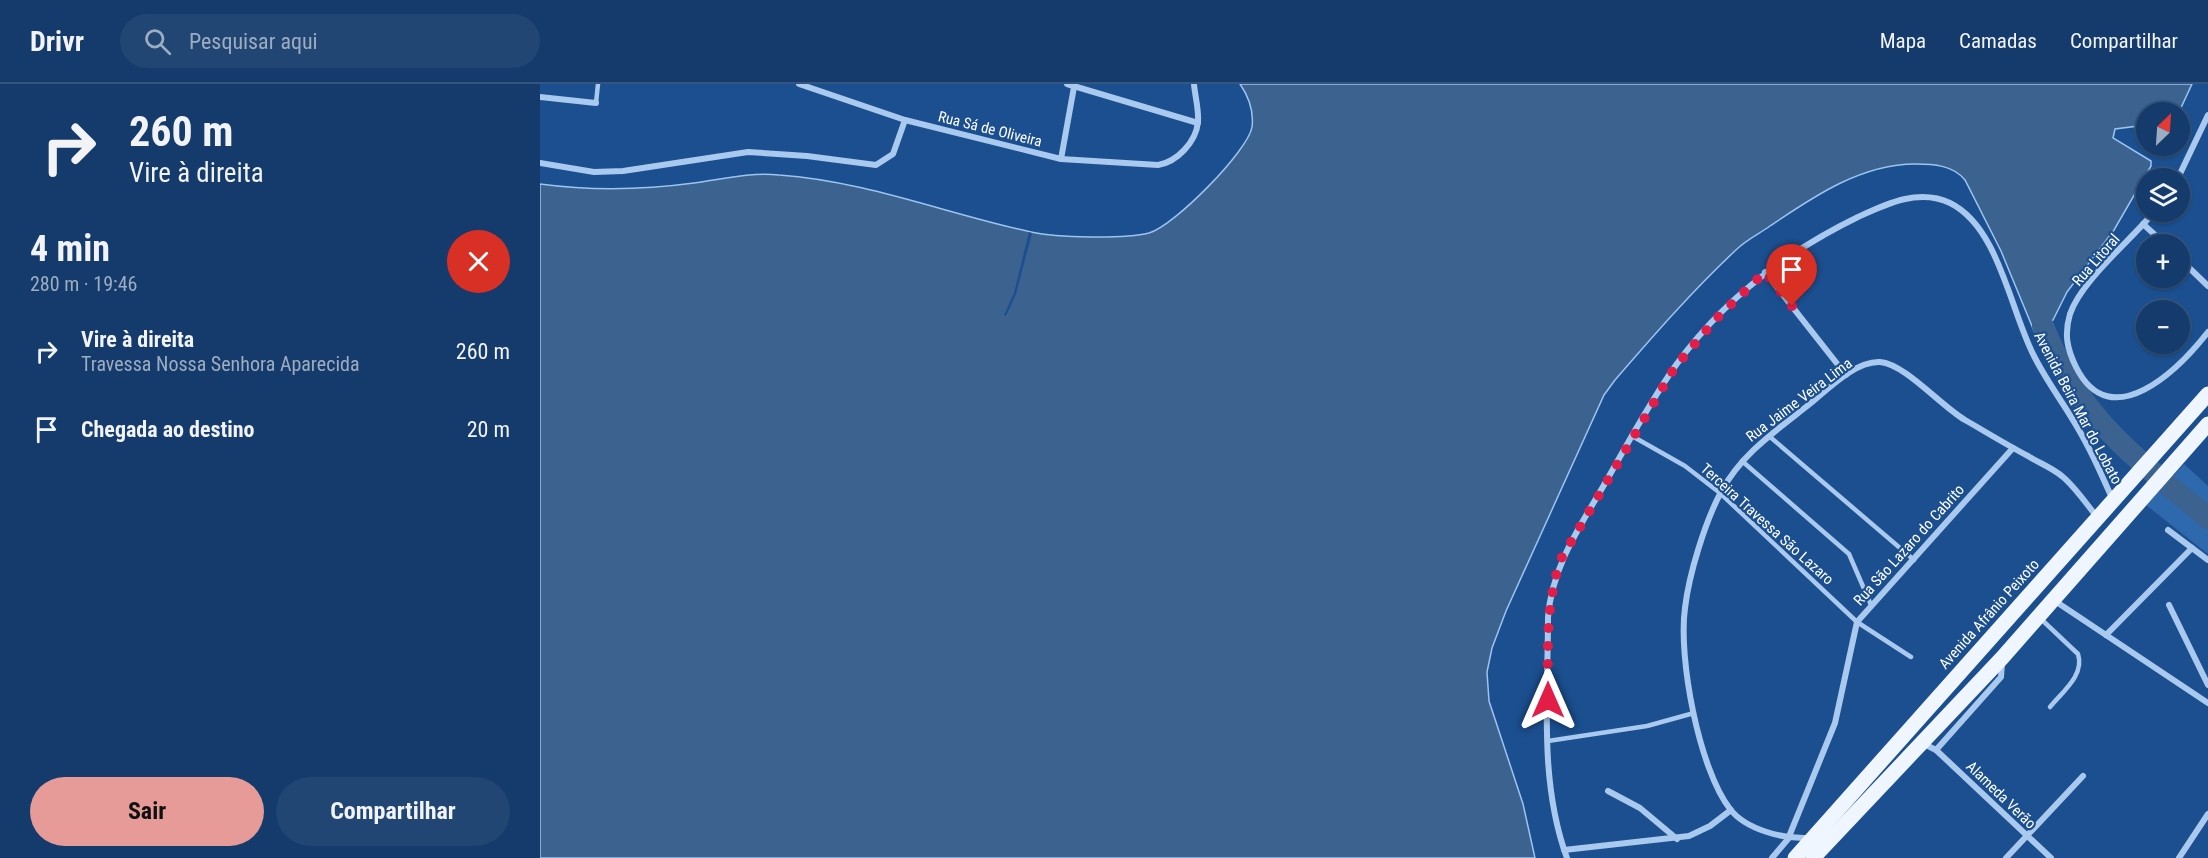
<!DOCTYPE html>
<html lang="pt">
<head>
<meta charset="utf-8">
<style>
	body { margin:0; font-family:"Roboto Condensed",sans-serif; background:#214673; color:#f1f3f6; height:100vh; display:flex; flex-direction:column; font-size:22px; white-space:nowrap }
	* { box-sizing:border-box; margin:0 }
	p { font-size:20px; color:#9dadc1 }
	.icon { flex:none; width:33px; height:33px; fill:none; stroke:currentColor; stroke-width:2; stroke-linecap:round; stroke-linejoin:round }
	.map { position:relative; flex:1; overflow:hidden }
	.sheet { display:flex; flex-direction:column; background:#143b6b; width:540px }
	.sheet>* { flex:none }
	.hud { background:#143b6b; color:#f1f3f6; overflow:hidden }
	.needle { width:39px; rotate:25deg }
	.fabs { position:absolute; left:1596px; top:18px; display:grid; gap:12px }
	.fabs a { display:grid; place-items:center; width:54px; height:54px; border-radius:50%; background:#143b6b; box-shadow:0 2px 4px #0004,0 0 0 2px #33557e; font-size:30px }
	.pin { position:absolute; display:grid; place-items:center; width:51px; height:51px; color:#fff; margin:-62px -26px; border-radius:50% 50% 50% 0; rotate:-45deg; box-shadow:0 0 6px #0007 }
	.pin .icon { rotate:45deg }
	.me { position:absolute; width:66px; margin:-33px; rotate:0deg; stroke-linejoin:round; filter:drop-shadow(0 0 4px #0008) }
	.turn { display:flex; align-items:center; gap:21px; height:126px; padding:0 30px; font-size:27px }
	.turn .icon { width:78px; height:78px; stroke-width:2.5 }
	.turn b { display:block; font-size:42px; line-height:51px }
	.round { display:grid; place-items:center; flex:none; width:63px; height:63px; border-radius:32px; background:#214673 }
	.head { display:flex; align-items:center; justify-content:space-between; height:102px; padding:0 30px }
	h1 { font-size:36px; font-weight:700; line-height:45px }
	.primary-button { display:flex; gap:12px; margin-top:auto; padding:12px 30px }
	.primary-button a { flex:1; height:69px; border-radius:36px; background:#e69b98; color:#111; font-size:24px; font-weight:700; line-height:69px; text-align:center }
	.primary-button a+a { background:#214673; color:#f1f3f6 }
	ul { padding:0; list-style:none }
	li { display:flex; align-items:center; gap:18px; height:78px; padding:0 30px }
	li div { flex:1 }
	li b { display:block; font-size:22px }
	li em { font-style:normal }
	header { display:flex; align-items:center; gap:36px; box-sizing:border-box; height:84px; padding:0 30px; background:#143b6b; border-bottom:2px solid #33557e }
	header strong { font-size:28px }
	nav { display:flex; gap:33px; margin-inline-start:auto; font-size:21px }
	.search { width:420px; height:54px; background:#214673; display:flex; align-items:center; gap:15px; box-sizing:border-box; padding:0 21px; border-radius:33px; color:#9dadc1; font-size:22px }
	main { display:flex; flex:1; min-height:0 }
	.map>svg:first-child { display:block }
	.green { fill:#2e69ad }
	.water { fill:#3c6290; stroke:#9cc4f0; stroke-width:1.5 }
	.pier { fill:#1b4f8f }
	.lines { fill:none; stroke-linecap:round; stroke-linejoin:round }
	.river { stroke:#3c6290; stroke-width:22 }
	.service { stroke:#a9c9ee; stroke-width:4.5 }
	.minor { stroke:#a9c9ee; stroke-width:6 }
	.primary { stroke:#f0f6ff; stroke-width:15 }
	.route { stroke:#e11d48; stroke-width:10; stroke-dasharray:0 18 }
	.labels { text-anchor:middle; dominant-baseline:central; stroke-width:4.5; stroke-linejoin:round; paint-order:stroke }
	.street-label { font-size:15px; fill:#fff; stroke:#1b4f8f }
</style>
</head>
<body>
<header>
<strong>Drivr</strong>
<div class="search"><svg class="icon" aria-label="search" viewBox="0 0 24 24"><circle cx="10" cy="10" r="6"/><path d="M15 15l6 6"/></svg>Pesquisar aqui</div>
<nav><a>Mapa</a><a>Camadas</a><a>Compartilhar</a></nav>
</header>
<main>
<section class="sheet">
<div class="hud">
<div class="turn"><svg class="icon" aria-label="right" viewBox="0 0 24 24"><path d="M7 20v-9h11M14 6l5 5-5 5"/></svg><div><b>260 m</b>Vire à direita</div></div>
</div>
<div class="head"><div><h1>4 min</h1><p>280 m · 19:46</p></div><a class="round" style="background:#d93025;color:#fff"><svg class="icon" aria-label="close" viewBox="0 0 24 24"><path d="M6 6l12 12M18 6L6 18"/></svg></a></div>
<ul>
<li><svg class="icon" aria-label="right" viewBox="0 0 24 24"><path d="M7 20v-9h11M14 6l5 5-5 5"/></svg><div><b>Vire à direita</b><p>Travessa Nossa Senhora Aparecida</p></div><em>260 m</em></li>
<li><svg class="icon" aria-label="arrive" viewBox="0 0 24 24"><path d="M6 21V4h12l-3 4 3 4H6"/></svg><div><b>Chegada ao destino</b></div><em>20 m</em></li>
</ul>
<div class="primary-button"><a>Sair</a><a>Compartilhar</a></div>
</section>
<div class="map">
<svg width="1668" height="774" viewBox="0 0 1668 774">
	<rect width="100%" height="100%" fill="#1b4f8f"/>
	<path class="green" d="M 1644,380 L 1668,402 L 1668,470 L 1606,421 Z"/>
	<path class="water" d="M 700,0 L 1652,0 L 1639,28 L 1606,28 L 1606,41 L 1575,45 L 1573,54 L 1611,77 L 1611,82 L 1574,146 L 1527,208 L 1513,236 L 1494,247 L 1461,167 L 1425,96 C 1413,81 1393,80 1375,80 C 1321,80 1273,113 1230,142 C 1219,150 1206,156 1197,165 C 1154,205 1113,252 1075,296 L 1064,311 L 966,527 L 952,564 L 947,588 L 949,617 L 983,720 L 995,774 L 0,774 L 0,100 C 52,107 102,106 154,99 C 183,95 209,88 239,91 C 326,97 407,130 491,148 C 517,154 585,155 609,149 C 634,142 708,67 712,43 C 714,27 709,13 700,0 Z"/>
	<path class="pier" d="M 489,148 L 492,149 L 476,210 L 466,232 L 464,231 L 474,209 Z"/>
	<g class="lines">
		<path class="river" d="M 1503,242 C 1539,335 1595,373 1668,434"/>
		<g class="service">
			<path d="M 56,19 L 58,0"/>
			<path d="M 1092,352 L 1145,382 L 1180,409 L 1317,538 L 1371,573"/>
			<path d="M 1229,352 L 1374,476"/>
			<path d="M 1202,377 L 1309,470 L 1331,521"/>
			<path d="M 1501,535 L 1538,570 C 1545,591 1522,608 1510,623"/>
			<path d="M 1008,657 L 1107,642 L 1154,629"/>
		</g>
		<g class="minor">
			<path d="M 259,0 L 365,36 L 521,75 L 618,81 C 637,78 656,58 658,38 C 659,26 655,12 654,0"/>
			<path d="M 527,0 L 658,39"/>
			<path d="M 0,13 L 56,19"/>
			<path d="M 521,75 L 534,3"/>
			<path d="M 0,79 L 54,88 L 83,87 L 208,68 L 267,72 L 336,81 L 353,70 L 365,36"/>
			<path d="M 1638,94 L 1668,31"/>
			<path d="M 1614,128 C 1591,156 1541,197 1530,230 C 1524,250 1527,265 1536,283 C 1571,353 1639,285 1668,248"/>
			<path d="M 1603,140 L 1625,160"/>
			<path d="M 1640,175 L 1668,202"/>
			<path d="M 1225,188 L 1306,291"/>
			<path d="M 1628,446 L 1668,476"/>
			<path d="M 1515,517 L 1668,619"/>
			<path d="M 1629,521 L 1668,601"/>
			<path d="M 1566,551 L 1652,464"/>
			<path d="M 1384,660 L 1396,666 L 1461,593 L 1462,579"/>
			<path d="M 1396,666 L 1511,774"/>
			<path d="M 1068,707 L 1100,724 L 1137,755"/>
			<path d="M 1268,754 C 1244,755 1206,746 1190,725 C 1159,685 1138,574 1145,524 C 1149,490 1165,438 1181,408 C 1202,369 1237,346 1271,319 C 1288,305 1315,277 1340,278 C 1365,280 1401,322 1425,336 C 1446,348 1467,361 1488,372 C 1499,379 1513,384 1523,393 C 1536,404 1547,421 1558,434"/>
			<path d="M 1024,766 L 1149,752 L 1170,742 L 1191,726"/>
			<path d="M 1027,774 C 999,698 1008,613 1008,533 C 1012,483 1039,444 1064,401 C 1087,361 1109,319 1136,281 C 1183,216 1246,168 1318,133 C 1346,120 1379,104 1410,119 C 1459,143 1470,226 1494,272 C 1509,302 1531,329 1546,359 C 1556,377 1564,397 1573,416"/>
			<path d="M 1232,774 L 1248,755 L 1295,639 L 1317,538 L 1473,364"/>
			<path d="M 1466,774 L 1543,692"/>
			<path d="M 1639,774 L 1668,730"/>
		</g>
		<g class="primary">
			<path d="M 1255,774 L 1668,310"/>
			<path d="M 1273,774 L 1462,574 L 1668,340"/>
		</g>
	</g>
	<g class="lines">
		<path class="route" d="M 1008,616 C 1008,567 1005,521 1021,475 L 1135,283 L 1176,235 L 1225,188 L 1252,222"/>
	</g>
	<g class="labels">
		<g class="street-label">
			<text transform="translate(450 45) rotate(14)">Rua Sá de Oliveira</text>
			<text transform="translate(1556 176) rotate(-49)">Rua Litoral</text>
			<text transform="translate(1259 316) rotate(-37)">Rua Jaime Veira Lima</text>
			<text transform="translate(1538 324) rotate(62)">Avenida Beira Mar do Lobato</text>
			<text transform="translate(1227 440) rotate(42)">Terceira Travessa São Lazaro</text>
			<text transform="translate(1369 461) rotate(-48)">Rua São Lazaro do Cabrito</text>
			<text transform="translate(1449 530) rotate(-48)">Avenida Afrânio Peixoto</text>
			<text transform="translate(1461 711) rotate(44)">Alameda Verão</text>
		</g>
	</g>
</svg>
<div class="fabs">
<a><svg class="needle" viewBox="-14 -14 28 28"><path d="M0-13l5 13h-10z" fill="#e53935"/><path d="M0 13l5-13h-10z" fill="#9dadc1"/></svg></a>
<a><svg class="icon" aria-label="layers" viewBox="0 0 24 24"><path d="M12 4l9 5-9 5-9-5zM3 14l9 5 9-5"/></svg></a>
<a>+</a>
<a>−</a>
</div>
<div class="pin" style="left:1252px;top:222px;background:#d93025"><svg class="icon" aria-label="arrive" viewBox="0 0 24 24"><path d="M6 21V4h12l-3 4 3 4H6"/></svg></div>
<svg class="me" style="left:1008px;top:616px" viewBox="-20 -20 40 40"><path d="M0-17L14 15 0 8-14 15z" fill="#e11d48" stroke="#fff" stroke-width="4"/></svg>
</div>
</main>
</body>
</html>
